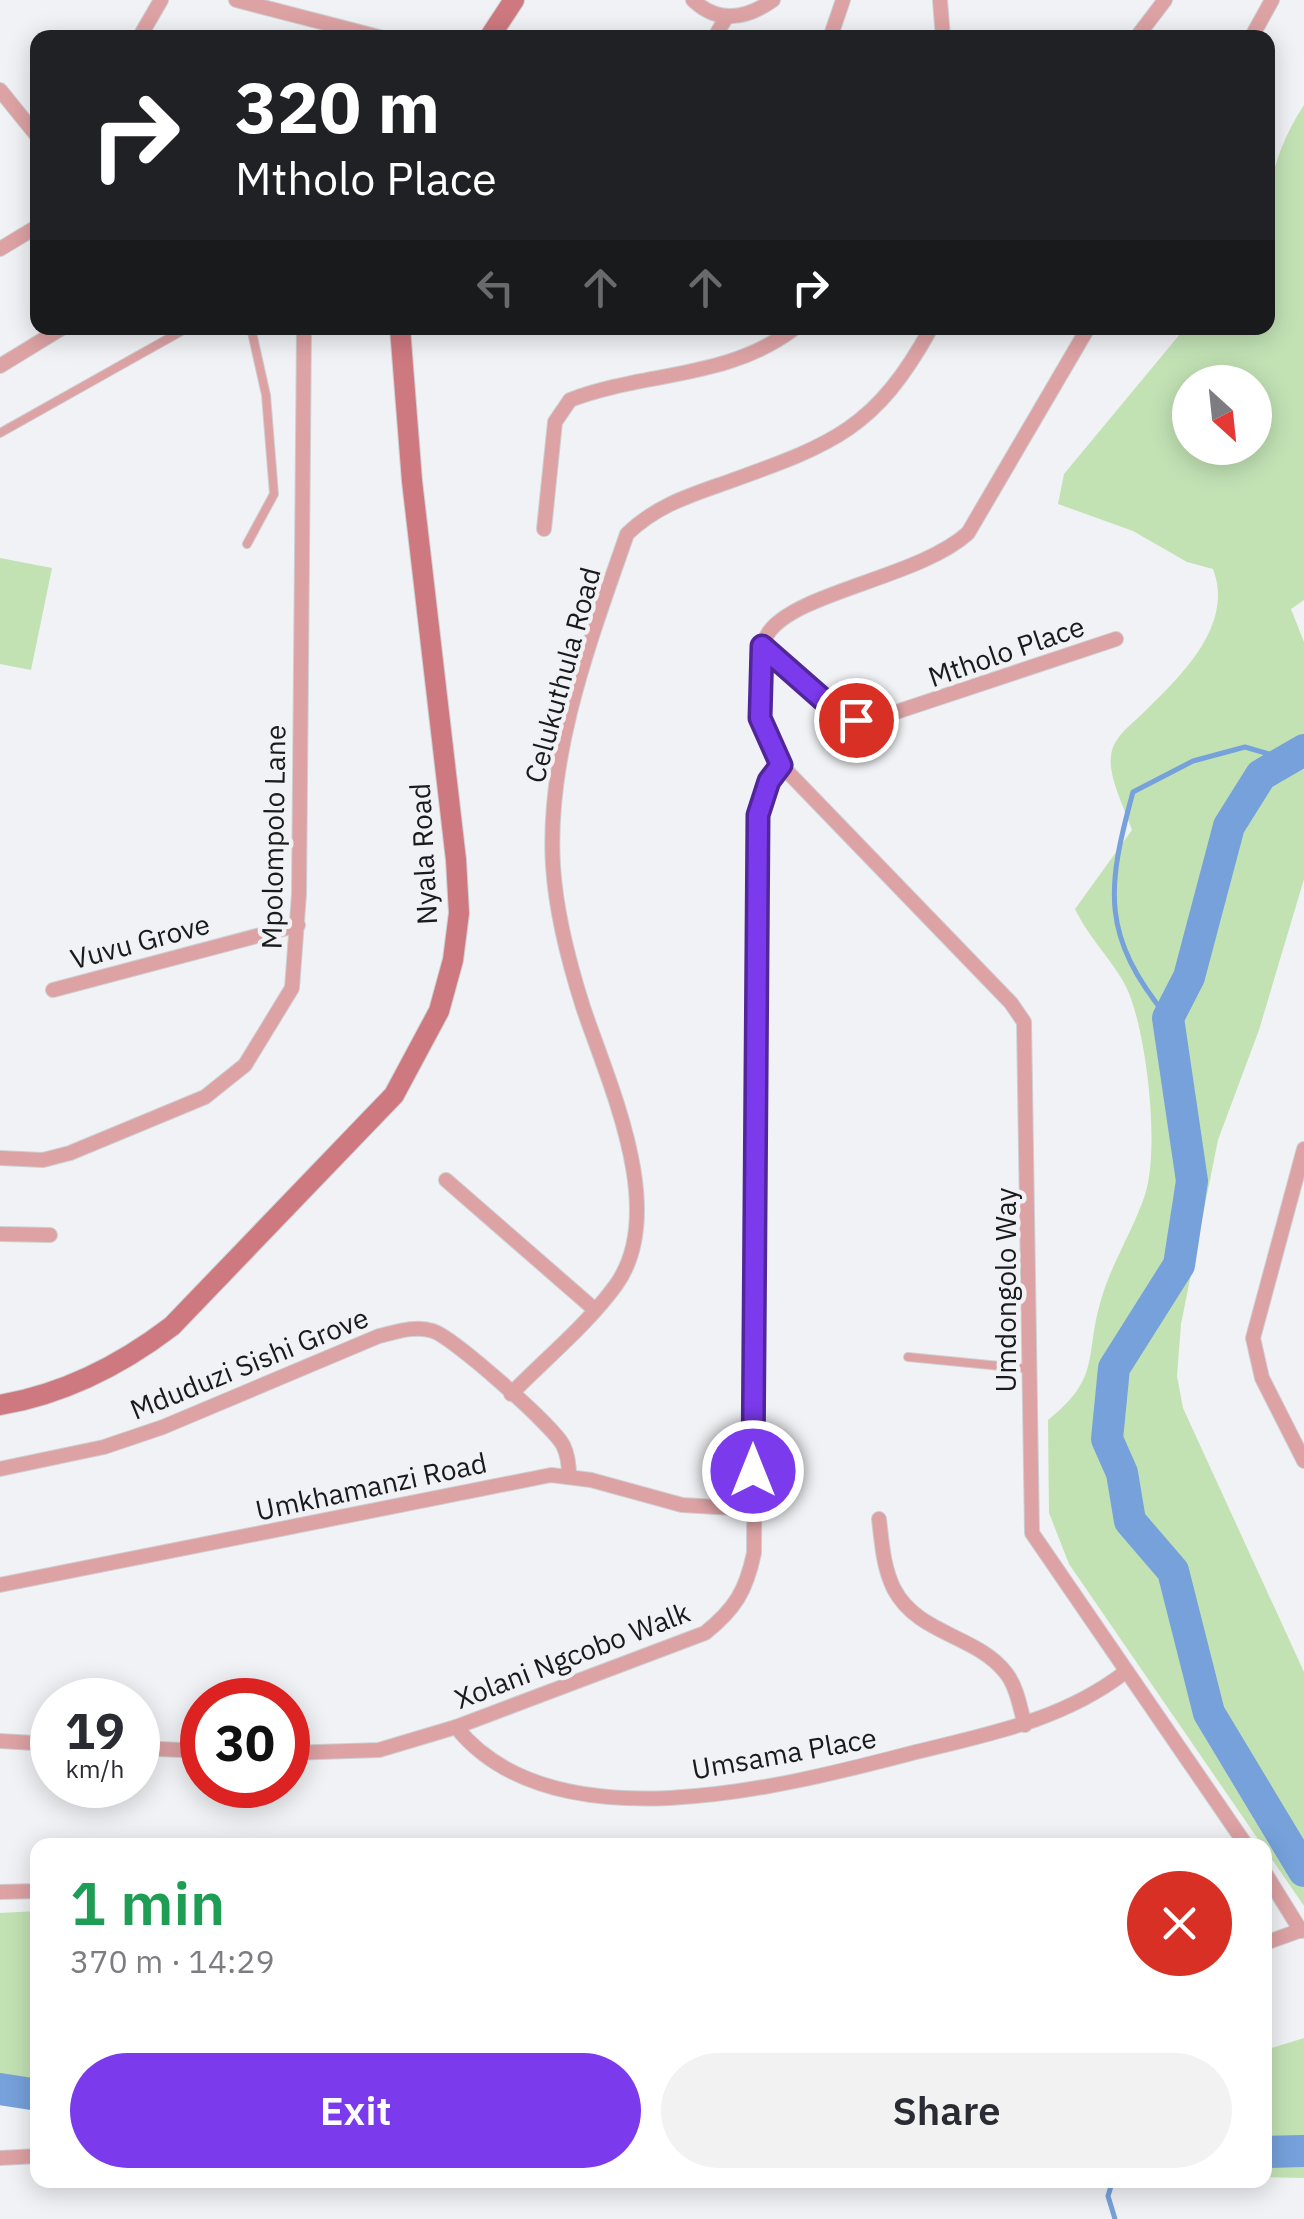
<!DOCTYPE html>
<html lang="en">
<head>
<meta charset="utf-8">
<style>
	body { margin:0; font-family:"IBM Plex Sans",sans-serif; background:#f2f2f3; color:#2b2b33; height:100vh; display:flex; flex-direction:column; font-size:38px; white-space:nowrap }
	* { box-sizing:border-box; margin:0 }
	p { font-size:32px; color:#7c7c81 }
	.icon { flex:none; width:55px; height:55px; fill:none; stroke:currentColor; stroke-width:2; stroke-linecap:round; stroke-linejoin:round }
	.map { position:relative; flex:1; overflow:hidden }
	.details { position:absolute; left:30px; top:1838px; width:1242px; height:350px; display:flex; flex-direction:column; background:#fff; border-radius:20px; box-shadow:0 5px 25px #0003 }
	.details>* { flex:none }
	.hud { position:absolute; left:30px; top:30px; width:1245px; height:305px; border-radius:20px; box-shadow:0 5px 25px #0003; background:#202124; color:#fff; overflow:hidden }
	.needle { width:65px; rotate:153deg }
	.fabs { position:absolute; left:1172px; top:365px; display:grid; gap:20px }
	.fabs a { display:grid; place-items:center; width:100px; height:100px; border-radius:50%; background:#fff; box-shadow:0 5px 25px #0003; font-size:50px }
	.speed { position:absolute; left:30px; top:1678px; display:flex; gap:20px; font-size:50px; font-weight:700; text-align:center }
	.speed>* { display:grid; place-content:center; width:130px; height:130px; border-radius:50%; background:#fff; box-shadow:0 5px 25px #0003; line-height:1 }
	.speed small { font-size:25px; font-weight:400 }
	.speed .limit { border:15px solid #d22; background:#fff; color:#111 }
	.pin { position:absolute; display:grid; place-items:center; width:85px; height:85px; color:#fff; margin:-42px; border:5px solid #fff; border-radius:50%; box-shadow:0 2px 10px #0007 }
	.me { position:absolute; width:110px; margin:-55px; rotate:0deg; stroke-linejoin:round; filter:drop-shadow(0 0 8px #0008) }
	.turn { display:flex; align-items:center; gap:35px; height:210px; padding:0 40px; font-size:45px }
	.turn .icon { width:130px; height:130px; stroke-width:2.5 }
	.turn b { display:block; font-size:70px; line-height:85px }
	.lanes { display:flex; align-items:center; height:95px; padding:0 40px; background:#0003; justify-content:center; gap:50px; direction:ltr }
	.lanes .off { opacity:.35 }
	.round { display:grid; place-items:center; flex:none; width:105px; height:105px; border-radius:52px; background:#f2f2f3 }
	.overview { display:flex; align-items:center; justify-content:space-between; height:170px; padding:0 40px }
	h1 { font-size:60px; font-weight:600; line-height:75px; color:#1e9e55 }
	.action { display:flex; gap:20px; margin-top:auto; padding:20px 40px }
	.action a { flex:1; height:115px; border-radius:60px; background:#7c3aed; color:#fff; font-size:40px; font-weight:600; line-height:115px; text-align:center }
	.action a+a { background:#f2f2f3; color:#2b2b33 }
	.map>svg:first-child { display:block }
	.green { fill:#c2e2b4; fill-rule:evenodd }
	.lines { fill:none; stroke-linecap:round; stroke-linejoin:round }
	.stream { stroke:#76a1db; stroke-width:5 }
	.river { stroke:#76a1db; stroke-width:32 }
	.lane-casing { stroke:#cecfd2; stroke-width:10 }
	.street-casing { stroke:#cecfd2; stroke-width:16 }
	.secondary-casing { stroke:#cecfd2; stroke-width:22 }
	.lane { stroke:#dda2a4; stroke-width:8 }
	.street { stroke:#dda2a4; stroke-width:14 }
	.secondary { stroke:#ce787f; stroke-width:20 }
	.route-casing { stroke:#51269a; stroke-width:25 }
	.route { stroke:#7c3aed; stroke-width:18 }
	.labels { text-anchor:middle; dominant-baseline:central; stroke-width:9; stroke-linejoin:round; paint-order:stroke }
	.street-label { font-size:28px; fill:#191a1b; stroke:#f1f2f5 }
</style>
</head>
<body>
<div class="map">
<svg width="1304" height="2219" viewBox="0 0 1304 2219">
	<rect width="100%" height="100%" fill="#f1f2f5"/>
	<g class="green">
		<path d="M 1304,105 L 1304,600 L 1291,609 L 1304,642 L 1304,879 L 1259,1030 L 1218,1140 L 1181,1324 L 1177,1376 L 1183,1408 L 1304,1672 L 1304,1906 L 1069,1564 L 1049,1513 L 1048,1420 C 1102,1377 1084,1357 1101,1300 C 1111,1264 1133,1231 1145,1195 C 1160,1148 1147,1036 1128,991 C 1117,965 1089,939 1075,909 L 1132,830 C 1125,809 1108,777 1111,756 C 1113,737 1130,726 1143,713 C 1180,677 1235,625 1213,569 L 1187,562 L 1133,531 L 1058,504 L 1064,474 L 1185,328 L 1268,328 C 1268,241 1254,181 1304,105 ZM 1190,382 L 1255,382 L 1255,448 L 1190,448 Z"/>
		<path d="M 0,558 L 52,568 L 31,670 L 0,664 Z"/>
		<path d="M 37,1911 L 37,2105 L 0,2104 L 0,1913 Z"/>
		<path d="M 1304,2038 L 1304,2178 L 1265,2177 L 1265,2050 Z"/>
	</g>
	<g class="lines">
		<g class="stream">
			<path d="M 1168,1018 C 1101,936 1106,890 1133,792 L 1193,761 L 1245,747 L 1286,759"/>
			<path d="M 1113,2180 L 1108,2196 L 1115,2219"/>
		</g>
		<g class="river">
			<path d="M 1304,750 L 1261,775 L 1229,826 L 1189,977 L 1168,1018 L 1192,1181 L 1179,1265 L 1114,1368 L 1107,1439 L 1122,1473 L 1130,1521 L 1173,1571 L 1209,1713 L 1304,1871"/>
			<path d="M 0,2089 L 38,2095"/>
			<path d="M 1265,2152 L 1304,2151"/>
		</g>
		<g class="lane-casing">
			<g id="lane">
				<path d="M 0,433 L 187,328"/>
				<path d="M 247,544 L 274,494 L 266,395 L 251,328"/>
				<path d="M 908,1357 L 1031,1369"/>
			</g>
		</g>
		<g class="street-casing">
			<g id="street">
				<path d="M 236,0 L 383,38"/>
				<path d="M 693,0 C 718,24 746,19 773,0"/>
				<path d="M 940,0 L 943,38"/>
				<path d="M 139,38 L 161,0"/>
				<path d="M 714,38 L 726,18"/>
				<path d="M 830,38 L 843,0"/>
				<path d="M 1136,38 L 1165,0"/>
				<path d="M 1251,38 L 1272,0"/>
				<path d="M 0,90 L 38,137"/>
				<path d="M 0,249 L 38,226"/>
				<path d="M 1088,328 L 968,533 C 920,577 797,592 769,632 C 757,649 757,672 758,692 C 760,720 764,742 781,765 L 1011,1003 L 1024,1022 L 1032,1533 L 1246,1845"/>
				<path d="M 0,366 L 62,328"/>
				<path d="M 544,529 L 555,422 L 570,400 C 645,371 727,380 795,328"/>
				<path d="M 762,646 L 835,710 L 869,721 L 1116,639"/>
				<path d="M 53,990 L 298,925"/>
				<path d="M 1304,1149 L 1253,1338 L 1262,1378 L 1304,1461"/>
				<path d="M 0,1158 L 43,1160 L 70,1153 L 205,1097 L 245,1065 L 292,988 L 299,894 L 304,328"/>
				<path d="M 446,1180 L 594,1309"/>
				<path d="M 0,1234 L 50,1235"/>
				<path d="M 511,1394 C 545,1359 587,1325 616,1285 C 669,1211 608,1082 583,1007 C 569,963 556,913 553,866 C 546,754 591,638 627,534 C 655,507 685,497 722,484 C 830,445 874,432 931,328"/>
				<path d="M 0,1469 L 104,1447 L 163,1427 L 379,1336 C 396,1332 416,1325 433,1331 C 454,1338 552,1425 563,1445 C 568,1455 569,1465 569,1476"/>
				<path d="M 879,1519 C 882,1543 883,1567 894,1589 C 918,1635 977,1635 1006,1673 C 1017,1687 1020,1708 1025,1725"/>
				<path d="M 0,1585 L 551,1475 L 591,1480 L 682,1505 L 753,1509"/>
				<path d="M 456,1727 C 553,1848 785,1786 912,1753 C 988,1734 1061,1721 1124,1673"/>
				<path d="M 0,1741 L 52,1744"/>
				<path d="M 138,1748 L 202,1751"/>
				<path d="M 288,1753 L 379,1750 L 456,1727 L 705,1633 C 735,1609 746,1591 754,1553 L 758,815 L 769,781 L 781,765"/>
				<path d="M 1265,1873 L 1301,1931"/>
				<path d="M 0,1892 L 38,1891"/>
				<path d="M 1265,1943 L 1304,1929"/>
				<path d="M 0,2158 L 38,2156"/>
			</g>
		</g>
		<g class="secondary-casing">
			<g id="secondary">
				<path d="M 489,38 L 514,0"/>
				<path d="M 0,1405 C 64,1394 121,1365 172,1326 L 394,1095 L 439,1011 L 453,960 L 459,913 L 456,860 L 412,481 L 400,328"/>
			</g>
		</g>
		<use href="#lane" class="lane"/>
		<use href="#street" class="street"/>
		<use href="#secondary" class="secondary"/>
	</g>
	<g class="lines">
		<g class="route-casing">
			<path id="route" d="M 753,1471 L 758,815 L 769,781 L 781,765 L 760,718 L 762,646 L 835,710 L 856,720"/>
		</g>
		<use href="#route" class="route"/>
	</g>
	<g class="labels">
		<g class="street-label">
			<text transform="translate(1006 651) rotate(-19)">Mtholo Place</text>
			<text transform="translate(562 675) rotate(-75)">Celukuthula Road</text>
			<text transform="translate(273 837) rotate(-89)">Mpolompolo Lane</text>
			<text transform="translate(423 854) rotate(-93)">Nyala Road</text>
			<text transform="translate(140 941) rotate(-15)">Vuvu Grove</text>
			<text transform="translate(1005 1290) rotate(-90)">Umdongolo Way</text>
			<text transform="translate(249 1363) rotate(-22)">Mduduzi Sishi Grove</text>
			<text transform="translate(371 1486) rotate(-12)">Umkhamanzi Road</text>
			<text transform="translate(572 1655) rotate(-21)">Xolani Ngcobo Walk</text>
			<text transform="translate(784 1753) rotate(-10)">Umsama Place</text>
		</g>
	</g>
</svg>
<div class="fabs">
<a><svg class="needle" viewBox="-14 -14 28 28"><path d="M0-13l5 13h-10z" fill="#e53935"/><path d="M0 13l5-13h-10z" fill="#7c7c81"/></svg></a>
</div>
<div class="speed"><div>19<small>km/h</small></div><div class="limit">30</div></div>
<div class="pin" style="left:856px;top:720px;background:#d93025"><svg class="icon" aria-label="arrive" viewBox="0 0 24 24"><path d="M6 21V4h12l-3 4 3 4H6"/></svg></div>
<svg class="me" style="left:753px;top:1471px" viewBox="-20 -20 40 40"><circle r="17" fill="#7c3aed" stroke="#fff" stroke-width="3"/><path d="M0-11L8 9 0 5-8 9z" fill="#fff"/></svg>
<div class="hud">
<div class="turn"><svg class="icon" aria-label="right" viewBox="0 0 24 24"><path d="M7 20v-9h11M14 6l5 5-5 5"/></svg><div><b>320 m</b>Mtholo Place</div></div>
<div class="lanes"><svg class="icon off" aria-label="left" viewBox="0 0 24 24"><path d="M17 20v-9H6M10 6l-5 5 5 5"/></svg><svg class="icon off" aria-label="ahead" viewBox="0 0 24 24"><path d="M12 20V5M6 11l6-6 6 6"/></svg><svg class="icon off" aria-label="ahead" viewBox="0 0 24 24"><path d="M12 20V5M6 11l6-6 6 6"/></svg><svg class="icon" aria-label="right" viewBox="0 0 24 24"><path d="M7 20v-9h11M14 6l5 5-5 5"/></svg></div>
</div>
<section class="details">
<div class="overview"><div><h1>1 min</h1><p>370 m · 14:29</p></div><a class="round" style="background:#d93025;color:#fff"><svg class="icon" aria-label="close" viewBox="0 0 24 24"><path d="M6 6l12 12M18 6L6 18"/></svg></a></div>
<div class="action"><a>Exit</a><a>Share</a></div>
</section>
</div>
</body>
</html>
